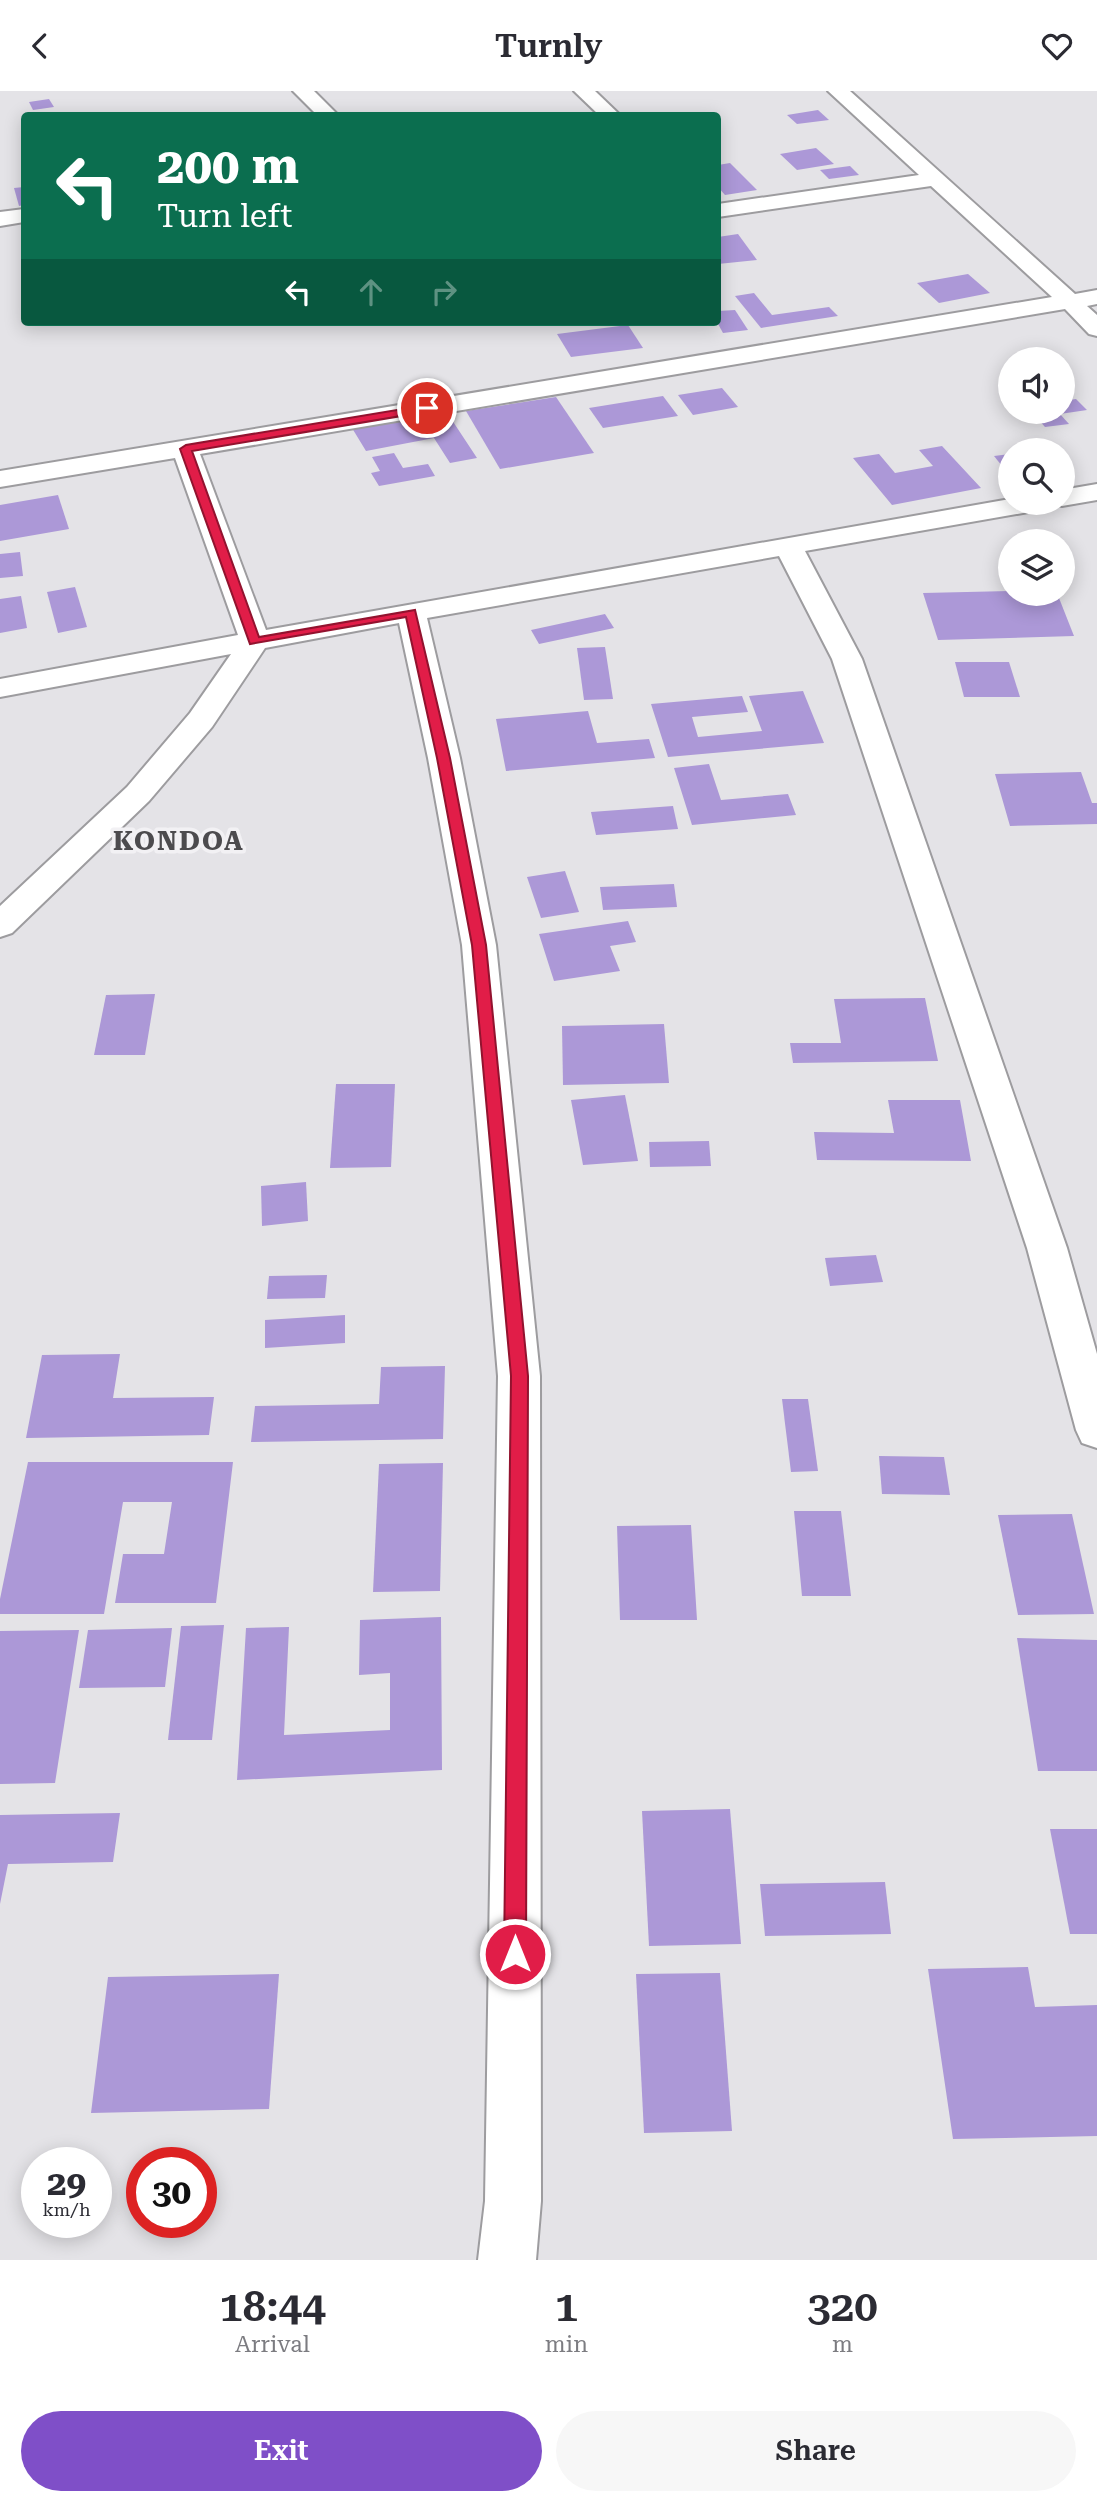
<!DOCTYPE html>
<html lang="en">
<head>
<meta charset="utf-8">
<style>
	body { margin:0; font-family:"Roboto Serif",serif; background:#f7f7f7; color:#2b2b33; height:100vh; display:flex; flex-direction:column; font-size:26px; white-space:nowrap }
	* { box-sizing:border-box; margin:0 }
	p { font-size:23px; color:#7c7c81 }
	.icon { flex:none; width:38px; height:38px; fill:none; stroke:currentColor; stroke-width:2; stroke-linecap:round; stroke-linejoin:round }
	.map { position:relative; height:2169px; overflow:hidden }
	.details { display:flex; flex-direction:column; background:#fff; flex:1 }
	.details>* { flex:none }
	.top-card { position:absolute; left:21px; top:21px; width:700px; height:214px; border-radius:7px; box-shadow:0 4px 18px #0003; background:#0b6e4f; color:#fff; overflow:hidden }
	.buttons { position:absolute; left:998px; top:256px; display:grid; gap:14px }
	.buttons a { display:grid; place-items:center; width:77px; height:77px; border-radius:50%; background:#fff; box-shadow:0 4px 18px #0003; font-size:35px }
	.speed { position:absolute; left:21px; top:2056px; display:flex; gap:14px; font-size:35px; font-weight:700; text-align:center }
	.speed>* { display:grid; place-content:center; width:91px; height:91px; border-radius:50%; background:#fff; box-shadow:0 4px 18px #0003; line-height:1 }
	.speed small { font-size:18px; font-weight:400 }
	.speed .limit { border:10px solid #d22; background:#fff; color:#111 }
	.pin { position:absolute; display:grid; place-items:center; width:60px; height:60px; color:#fff; margin:-30px; border:4px solid #fff; border-radius:50%; box-shadow:0 2px 7px #0007 }
	.me { position:absolute; width:77px; margin:-38px; rotate:0deg; stroke-linejoin:round; filter:drop-shadow(0 0 5px #0008) }
	.turn { display:flex; align-items:center; gap:24px; height:147px; padding:0 21px; font-size:32px }
	.turn .icon { width:91px; height:91px; stroke-width:2.5 }
	.turn b { display:block; font-size:49px; line-height:60px }
	.lanes { display:flex; align-items:center; height:66px; padding:0 21px; background:#0003; justify-content:center; gap:35px; direction:ltr }
	.lanes .off { opacity:.35 }
	.eta { display:flex; justify-content:space-evenly; align-items:center; height:119px; text-align:center }
	.eta b { font-size:42px; font-weight:600; line-height:49px }
	.primary-button { display:flex; gap:14px; margin-top:auto; padding:14px 21px }
	.primary-button a { flex:1; height:80px; border-radius:42px; background:#7f4fc8; color:#fff; font-size:28px; font-weight:600; line-height:80px; text-align:center }
	.primary-button a+a { background:#f7f7f7; color:#2b2b33 }
	header { display:flex; justify-content:space-between; align-items:center; height:91px; padding:0 21px; background:#fff; font-size:32px; font-weight:600 }
	.map>svg:first-child { display:block }
	.building { fill:#ac98d7 }
	.lines { fill:none; stroke-linecap:round; stroke-linejoin:round }
	.street-casing { stroke:#9d9c9f; stroke-width:4 }
	.street { fill:#fff; fill-rule:evenodd }
	.route { fill:#e11d48; stroke:#92132f; stroke-width:2 }
	.labels { text-anchor:middle; dominant-baseline:central; stroke-width:7; stroke-linejoin:round; paint-order:stroke }
	.district-label { font-size:26px; font-weight:bold; letter-spacing:2px; fill:#4c4b4e; stroke:#f2f1f4 }
</style>
</head>
<body>
<header><svg class="icon" aria-label="back" viewBox="0 0 24 24"><path d="M15 5l-7 7 7 7"/></svg>Turnly<svg class="icon" aria-label="heart" viewBox="0 0 24 24"><path d="M12 20l-8-8c-3-5 5-10 8-4 3-6 11-1 8 4z"/></svg></header>
<div class="map">
<svg width="1097" height="2169" viewBox="0 0 1097 2169">
	<rect width="100%" height="100%" fill="#e4e3e7"/>
	<g class="building">
		<path d="M 49,8 L 54,16 L 33,19 L 29,11 Z"/>
		<path d="M 818,19 L 829,29 L 797,33 L 787,24 Z"/>
		<path d="M 816,57 L 834,73 L 797,79 L 780,63 Z"/>
		<path d="M 730,72 L 757,99 L 725,104 L 718,96 L 718,74 Z"/>
		<path d="M 850,75 L 859,84 L 829,88 L 820,79 Z"/>
		<path d="M 24,96 L 24,114 L 19,115 L 14,97 Z"/>
		<path d="M 738,143 L 757,169 L 718,173 L 718,146 Z"/>
		<path d="M 968,183 L 990,202 L 939,212 L 917,192 Z"/>
		<path d="M 754,202 L 772,224 L 829,216 L 838,225 L 761,237 L 735,205 Z"/>
		<path d="M 735,219 L 748,239 L 723,242 L 717,231 L 718,220 Z"/>
		<path d="M 628,234 L 643,257 L 571,266 L 557,243 Z"/>
		<path d="M 722,297 L 738,316 L 693,324 L 678,304 Z"/>
		<path d="M 663,305 L 678,325 L 603,337 L 589,317 Z"/>
		<path d="M 556,306 L 594,362 L 500,378 L 466,320 Z"/>
		<path d="M 1076,308 L 1087,319 L 1060,323 L 1069,333 L 1045,336 L 1031,320 L 1062,320 L 1062,310 Z"/>
		<path d="M 446,320 L 477,367 L 450,372 L 434,347 L 366,360 L 352,337 Z"/>
		<path d="M 942,355 L 981,397 L 892,414 L 853,367 L 879,363 L 895,382 L 933,375 L 919,359 Z"/>
		<path d="M 394,362 L 403,377 L 428,373 L 435,385 L 379,395 L 371,382 L 380,380 L 372,366 Z"/>
		<path d="M 1010,363 L 1010,385 L 994,365 Z"/>
		<path d="M 58,404 L 69,438 L 0,450 L 0,414 Z"/>
		<path d="M 20,461 L 23,485 L 0,487 L 0,463 Z"/>
		<path d="M 75,496 L 87,536 L 58,542 L 47,501 Z"/>
		<path d="M 1010,500 L 1057,502 L 1074,545 L 938,549 L 923,502 Z"/>
		<path d="M 21,505 L 27,537 L 0,542 L 0,508 Z"/>
		<path d="M 605,523 L 614,537 L 539,553 L 531,539 Z"/>
		<path d="M 605,556 L 613,608 L 584,609 L 577,557 Z"/>
		<path d="M 955,571 L 1009,571 L 1020,606 L 964,606 Z"/>
		<path d="M 803,600 L 824,652 L 668,666 L 651,613 L 742,605 L 748,621 L 692,626 L 698,646 L 762,640 L 749,605 Z"/>
		<path d="M 588,620 L 597,652 L 649,648 L 655,667 L 506,680 L 496,628 Z"/>
		<path d="M 709,673 L 721,709 L 788,703 L 796,724 L 692,734 L 674,677 Z"/>
		<path d="M 1081,681 L 1092,712 L 1097,712 L 1097,733 L 1010,735 L 995,683 Z"/>
		<path d="M 673,715 L 678,738 L 596,744 L 591,721 Z"/>
		<path d="M 565,780 L 579,821 L 541,827 L 527,786 Z"/>
		<path d="M 674,793 L 677,816 L 603,819 L 600,796 Z"/>
		<path d="M 628,830 L 636,851 L 610,855 L 620,880 L 554,890 L 539,843 Z"/>
		<path d="M 155,903 L 145,964 L 94,964 L 106,904 Z"/>
		<path d="M 925,907 L 938,970 L 793,972 L 790,952 L 841,952 L 834,908 Z"/>
		<path d="M 664,933 L 669,992 L 563,994 L 562,935 Z"/>
		<path d="M 336,993 L 395,993 L 391,1076 L 330,1077 Z"/>
		<path d="M 625,1004 L 638,1070 L 583,1074 L 571,1009 Z"/>
		<path d="M 888,1009 L 960,1009 L 971,1070 L 817,1069 L 814,1041 L 894,1042 Z"/>
		<path d="M 709,1050 L 711,1075 L 650,1076 L 649,1051 Z"/>
		<path d="M 306,1091 L 308,1130 L 262,1135 L 261,1095 Z"/>
		<path d="M 876,1164 L 883,1191 L 830,1195 L 825,1167 Z"/>
		<path d="M 327,1184 L 325,1207 L 267,1208 L 269,1185 Z"/>
		<path d="M 345,1224 L 345,1252 L 265,1257 L 265,1229 Z"/>
		<path d="M 120,1263 L 113,1307 L 214,1306 L 209,1344 L 26,1347 L 42,1264 Z"/>
		<path d="M 445,1275 L 443,1348 L 251,1351 L 255,1315 L 379,1313 L 381,1276 Z"/>
		<path d="M 782,1308 L 808,1308 L 818,1380 L 791,1381 Z"/>
		<path d="M 879,1365 L 944,1366 L 950,1404 L 882,1403 Z"/>
		<path d="M 28,1371 L 233,1371 L 216,1512 L 115,1512 L 123,1463 L 164,1463 L 172,1411 L 123,1411 L 104,1523 L 0,1523 L 0,1508 Z"/>
		<path d="M 443,1372 L 440,1500 L 373,1501 L 379,1373 Z"/>
		<path d="M 794,1420 L 841,1420 L 851,1505 L 802,1505 Z"/>
		<path d="M 1072,1423 L 1094,1523 L 1018,1524 L 998,1424 Z"/>
		<path d="M 691,1434 L 697,1529 L 620,1529 L 617,1435 Z"/>
		<path d="M 441,1526 L 442,1679 L 237,1689 L 246,1537 L 289,1536 L 284,1644 L 390,1639 L 390,1582 L 359,1584 L 360,1529 Z"/>
		<path d="M 224,1534 L 212,1649 L 168,1649 L 181,1535 Z"/>
		<path d="M 172,1537 L 165,1596 L 79,1597 L 88,1539 Z"/>
		<path d="M 79,1539 L 55,1692 L 0,1693 L 0,1540 Z"/>
		<path d="M 1017,1547 L 1097,1549 L 1097,1680 L 1038,1680 Z"/>
		<path d="M 730,1718 L 741,1853 L 649,1855 L 642,1720 Z"/>
		<path d="M 120,1722 L 113,1771 L 8,1773 L 0,1813 L 0,1724 Z"/>
		<path d="M 1050,1738 L 1097,1738 L 1097,1843 L 1070,1843 Z"/>
		<path d="M 885,1791 L 891,1843 L 765,1845 L 760,1793 Z"/>
		<path d="M 1028,1876 L 1035,1916 L 1097,1914 L 1097,2045 L 953,2048 L 928,1878 Z"/>
		<path d="M 720,1882 L 732,2040 L 644,2042 L 636,1883 Z"/>
		<path d="M 279,1883 L 269,2018 L 91,2022 L 108,1886 Z"/>
	</g>
	<g class="lines">
		<g class="street-casing">
			<g id="street">
				<path d="M 293,0 L 314,0 L 338,24 L 317,24 Z"/>
				<path d="M 574,0 L 595,0 L 620,24 L 599,24 Z"/>
				<path d="M 828,0 L 850,0 L 1075,203 L 1097,199 L 1097,213 L 1087,215 L 1097,224 L 1097,245 L 1089,243 L 1065,218 L 200,363 L 266,539 L 1010,408 L 1010,411 L 1062,411 L 1062,399 L 1097,393 L 1097,409 L 1062,415 L 1052,412 L 1049,417 L 1040,419 L 805,460 L 862,568 L 1067,1157 L 1097,1263 L 1097,1357 L 1082,1352 L 1076,1339 L 1027,1157 L 832,568 L 779,465 L 427,527 L 460,667 L 496,854 L 540,1285 L 541,2110 L 536,2169 L 478,2169 L 485,2110 L 498,1285 L 462,854 L 428,667 L 399,532 L 265,557 L 212,636 L 149,710 L 12,842 L 0,846 L 0,815 L 127,696 L 190,622 L 231,563 L 0,606 L 0,588 L 238,544 L 175,367 L 0,396 L 0,380 L 1052,206 L 931,95 L 718,126 L 718,113 L 919,84 Z"/>
				<path d="M 24,118 L 24,131 L 0,135 L 0,121 Z"/>
			</g>
		</g>
		<use href="#street" class="street"/>
	</g>
	<path class="route" d="M 427,314 L 432,317 L 431,320 L 192,360 L 259,546 L 415,519 L 450,667 L 486,854 L 528,1285 L 526,1863 L 522,1870 L 515,1873 L 507,1870 L 504,1863 L 511,1285 L 472,854 L 437,667 L 406,526 L 250,553 L 180,358 L 186,354 Z"/>
	<g class="labels">
		<g class="district-label">
			<text x="179" y="750">KONDOA</text>
		</g>
	</g>
</svg>
<div class="buttons">
<a><svg class="icon" aria-label="sound" viewBox="0 0 24 24"><path d="M4 9h4l5-4v14l-5-4H4zM17 9q2 3 0 6"/></svg></a>
<a><svg class="icon" aria-label="search" viewBox="0 0 24 24"><circle cx="10" cy="10" r="6"/><path d="M15 15l6 6"/></svg></a>
<a><svg class="icon" aria-label="layers" viewBox="0 0 24 24"><path d="M12 4l9 5-9 5-9-5zM3 14l9 5 9-5"/></svg></a>
</div>
<div class="speed"><div>29<small>km/h</small></div><div class="limit">30</div></div>
<div class="pin" style="left:427px;top:317px;background:#d93025"><svg class="icon" aria-label="arrive" viewBox="0 0 24 24"><path d="M6 21V4h12l-3 4 3 4H6"/></svg></div>
<svg class="me" style="left:515px;top:1863px" viewBox="-20 -20 40 40"><circle r="17" fill="#e11d48" stroke="#fff" stroke-width="3"/><path d="M0-11L8 9 0 5-8 9z" fill="#fff"/></svg>
<div class="top-card">
<div class="turn"><svg class="icon" aria-label="left" viewBox="0 0 24 24"><path d="M17 20v-9H6M10 6l-5 5 5 5"/></svg><div><b>200 m</b>Turn left</div></div>
<div class="lanes"><svg class="icon" aria-label="left" viewBox="0 0 24 24"><path d="M17 20v-9H6M10 6l-5 5 5 5"/></svg><svg class="icon off" aria-label="ahead" viewBox="0 0 24 24"><path d="M12 20V5M6 11l6-6 6 6"/></svg><svg class="icon off" aria-label="right" viewBox="0 0 24 24"><path d="M7 20v-9h11M14 6l5 5-5 5"/></svg></div>
</div>
</div>
<section class="details">
<div class="eta">
<div><b>18:44</b><p>Arrival</p></div>
<div><b>1</b><p>min</p></div>
<div><b>320</b><p>m</p></div>
</div>
<div class="primary-button"><a>Exit</a><a>Share</a></div>
</section>
</body>
</html>
